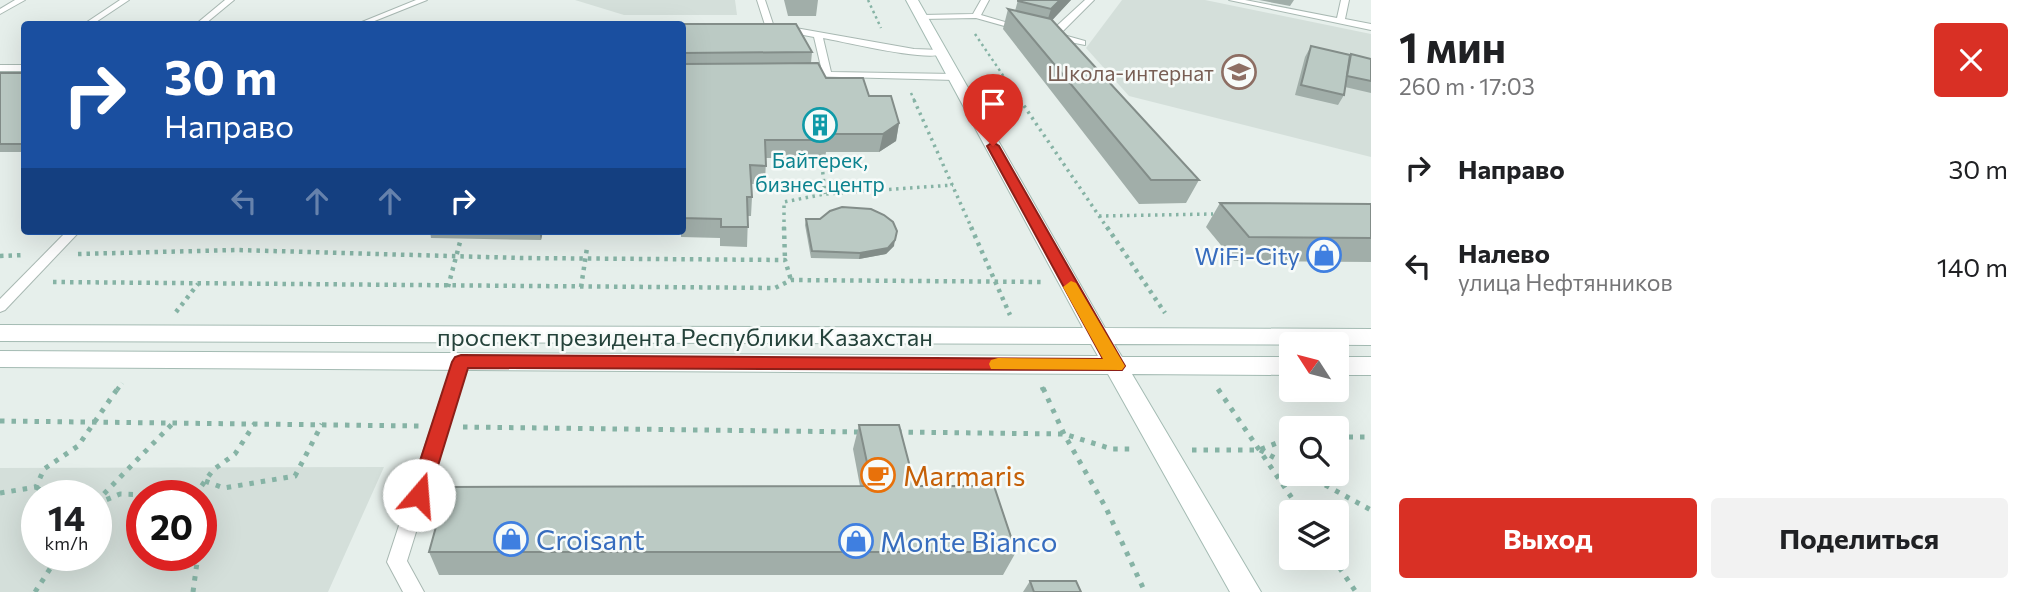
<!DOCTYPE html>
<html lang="ru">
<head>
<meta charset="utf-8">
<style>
	body { margin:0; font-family:Commissioner,sans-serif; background:#f2f2f2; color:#202124; height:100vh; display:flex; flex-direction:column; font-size:26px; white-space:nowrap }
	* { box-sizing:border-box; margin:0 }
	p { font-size:23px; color:#757577 }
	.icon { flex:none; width:38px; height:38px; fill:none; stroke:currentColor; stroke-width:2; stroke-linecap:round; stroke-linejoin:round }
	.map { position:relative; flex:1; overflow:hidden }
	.details { display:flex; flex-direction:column; background:#fff; width:665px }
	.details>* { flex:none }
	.top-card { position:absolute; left:21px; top:21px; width:665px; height:214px; border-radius:7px; box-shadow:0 7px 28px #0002; background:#1a4fa0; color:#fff; overflow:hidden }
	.needle { width:46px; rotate:306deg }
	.buttons { position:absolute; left:1279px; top:332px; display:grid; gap:14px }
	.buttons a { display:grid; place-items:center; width:70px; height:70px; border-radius:7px; background:#fff; box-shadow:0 7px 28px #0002; font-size:35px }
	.speed { position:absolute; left:21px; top:480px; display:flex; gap:14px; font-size:35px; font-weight:700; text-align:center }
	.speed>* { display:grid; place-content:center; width:91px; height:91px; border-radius:50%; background:#fff; box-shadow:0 7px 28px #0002; line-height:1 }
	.speed small { font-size:18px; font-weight:400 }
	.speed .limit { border:10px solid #d22; background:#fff; color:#111 }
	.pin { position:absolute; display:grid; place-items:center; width:60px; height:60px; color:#fff; margin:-72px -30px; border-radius:50% 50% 50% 0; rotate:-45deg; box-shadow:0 0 7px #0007 }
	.pin .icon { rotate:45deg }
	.me { position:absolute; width:77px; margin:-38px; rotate:18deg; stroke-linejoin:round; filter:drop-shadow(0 0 5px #0008) }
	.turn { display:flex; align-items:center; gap:24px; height:147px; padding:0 28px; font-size:32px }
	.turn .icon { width:91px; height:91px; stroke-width:2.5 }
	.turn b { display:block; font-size:49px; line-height:60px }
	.lanes { display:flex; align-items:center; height:66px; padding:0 28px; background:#0003; justify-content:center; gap:35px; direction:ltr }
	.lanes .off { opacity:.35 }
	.round { display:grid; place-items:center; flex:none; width:74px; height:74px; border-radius:7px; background:#f2f2f2 }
	.summary { display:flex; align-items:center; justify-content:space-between; height:119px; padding:0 28px }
	h1 { font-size:42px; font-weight:700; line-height:52px }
	.primary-button { display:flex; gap:14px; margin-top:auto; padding:14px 28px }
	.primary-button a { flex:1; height:80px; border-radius:7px; background:#d93025; color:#fff; font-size:28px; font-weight:700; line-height:80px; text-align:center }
	.primary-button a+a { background:#f2f2f2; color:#202124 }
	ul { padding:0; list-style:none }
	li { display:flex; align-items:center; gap:21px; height:98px; padding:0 28px }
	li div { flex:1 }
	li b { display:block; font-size:26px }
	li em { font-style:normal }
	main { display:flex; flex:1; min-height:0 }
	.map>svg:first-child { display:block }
	.built { fill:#d4dfda; fill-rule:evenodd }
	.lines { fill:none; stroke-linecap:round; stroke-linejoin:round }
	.lane-casing { stroke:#a8b8b2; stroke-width:2 }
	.secondary-casing { stroke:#a4bbb3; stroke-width:2 }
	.path-far3 { stroke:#86b3a5; stroke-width:2.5; stroke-dasharray:2.5 3.5; stroke-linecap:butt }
	.path-far2 { stroke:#86b3a5; stroke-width:3.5; stroke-dasharray:2.5 4.5; stroke-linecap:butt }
	.path-far1 { stroke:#86b3a5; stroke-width:4.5; stroke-dasharray:3.5 5; stroke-linecap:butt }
	.path { stroke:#86b3a5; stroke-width:5; stroke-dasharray:4.5 7; stroke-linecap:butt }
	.lane { fill:#fff; fill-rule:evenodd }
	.secondary { fill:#fff; fill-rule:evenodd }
	.wall { fill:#a1aea9 }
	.shaded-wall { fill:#838d89 }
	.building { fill:#bbcac4; stroke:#838d89; stroke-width:2 }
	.route { fill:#d93025; stroke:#8d1f18; stroke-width:2 }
	.slow { fill:#f59e0b }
	.labels { text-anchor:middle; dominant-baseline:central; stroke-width:5; stroke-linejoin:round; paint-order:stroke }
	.far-education-label { font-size:21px; fill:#785e54; stroke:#f7fbf9; text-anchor:end }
	.far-culture-label { font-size:21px; fill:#0d838f; stroke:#f7fbf9 }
	.shop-label { font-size:24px; fill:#366cbe; stroke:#f7fbf9; text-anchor:end }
	.street-label { font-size:24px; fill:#24423a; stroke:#f7fbf9 }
	.near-food-label { font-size:28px; fill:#c56008; stroke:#f7fbf9; text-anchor:start }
	.near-shop-label { font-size:28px; fill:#366cbe; stroke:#f7fbf9; text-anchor:start }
</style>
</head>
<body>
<main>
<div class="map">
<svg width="1371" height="592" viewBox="0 0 1371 592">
	<rect width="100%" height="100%" fill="#e6efeb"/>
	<g class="built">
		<path d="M 575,0 L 735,0 L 737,15 L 624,15 Z"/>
		<path d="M 1122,0 L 1205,0 L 1371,34 L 1371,157 L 1129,96 L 1086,48 Z"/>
		<path d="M 384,467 L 328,592 L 0,592 L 0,468 ZM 37,495 L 96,495 L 96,555 L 37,555 ZM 142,495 L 201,495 L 201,555 L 142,555 Z"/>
	</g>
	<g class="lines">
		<g class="lane-casing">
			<g id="lane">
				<path d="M 15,0 L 25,0 L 0,14 L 0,9 Z"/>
				<path d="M 120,0 L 129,0 L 93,24 L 84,24 Z"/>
				<path d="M 225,0 L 234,0 L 205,24 L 196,24 Z"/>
				<path d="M 416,0 L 427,0 L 367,24 L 357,24 Z"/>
				<path d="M 757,0 L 765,0 L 773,24 L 914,49 L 941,50 L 946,53 C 929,63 846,42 823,38 L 831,72 L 955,74 L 960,77 L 955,80 L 803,76 L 803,72 L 822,71 L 814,37 L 766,28 Z"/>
				<path d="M 981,0 L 989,0 L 981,15 L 1026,28 L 1022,31 L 976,18 L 922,19 L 918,17 L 922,15 L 973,14 Z"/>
				<path d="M 1085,0 L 1094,0 L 1060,34 L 1085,41 L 1085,45 L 1050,38 L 1049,33 Z"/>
				<path d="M 1229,0 L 1245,0 L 1337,18 L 1341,0 L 1349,0 L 1345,19 L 1371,24 L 1371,30 Z"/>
				<rect x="0" y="65" width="24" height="6"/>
				<path d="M 67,231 L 80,231 L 5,310 L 0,312 L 0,299 Z"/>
				<path d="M 461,355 L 466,357 L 469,361 L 407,561 L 424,592 L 403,592 L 387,562 L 453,361 L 456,357 Z"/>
			</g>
		</g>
		<g class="secondary-casing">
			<g id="secondary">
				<path d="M 906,0 L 918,0 L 1105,328 L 1371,329 L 1371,345 L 1114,344 L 1122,357 L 1292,357 L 1292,375 L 1132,374 L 1261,592 L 1230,592 L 1108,374 L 0,367 L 0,351 L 1098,356 L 1091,344 L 0,341 L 0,325 L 1083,328 Z"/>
				<rect x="1337" y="357" width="34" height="18"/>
			</g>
		</g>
		<g class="path-far3">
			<path d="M 868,0 L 881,28"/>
			<path d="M 975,34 L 1021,102"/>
			<path d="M 911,93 L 915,102"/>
		</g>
		<g class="path-far2">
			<path d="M 914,100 L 972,229"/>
			<path d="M 1020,100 L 1108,229"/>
			<path d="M 822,165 L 825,194"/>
			<path d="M 1099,216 L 1213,214"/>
			<path d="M 784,229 L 784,202 L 825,194 L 953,185"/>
		</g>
		<g class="path-far1">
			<path d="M 784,227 L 785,260"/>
			<path d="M 971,227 L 1010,315"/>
			<path d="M 1107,227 L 1165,313"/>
			<path d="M 78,254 L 237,250 L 520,258 L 785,260 L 791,280"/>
			<path d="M 0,256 L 24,255"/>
			<path d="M 53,282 L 775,288 L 791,280 L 1043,282"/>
			<path d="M 448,287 L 460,242"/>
			<path d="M 581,287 L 587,248"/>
			<path d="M 176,312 L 198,284"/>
			<path d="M 1042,387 L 1043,390"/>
			<path d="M 117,390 L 122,383"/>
		</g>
		<g class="path">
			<path d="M 1043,388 L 1064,434 L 1106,508 L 1145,592"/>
			<path d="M 1218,389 L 1302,513"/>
			<path d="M 0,421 L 419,426"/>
			<path d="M 463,427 L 860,432"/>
			<path d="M 897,432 L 1064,434 L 1112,449 L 1134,449"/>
			<path d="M 1337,437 L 1371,437"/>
			<path d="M 1192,450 L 1259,450 L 1292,437"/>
			<path d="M 1260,450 L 1292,467"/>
			<path d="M 1305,474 L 1371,510"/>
			<path d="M 205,481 L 224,488 L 295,476 L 322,424"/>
			<path d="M 36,487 L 48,495"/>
			<path d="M 0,493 L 36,487 L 44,469 L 78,446 L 118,388"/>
			<path d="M 195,495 L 213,470 L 235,454 L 255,423"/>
			<path d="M 96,502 L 174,422"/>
			<path d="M 96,504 L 120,494 L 150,495"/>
			<path d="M 1333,558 L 1356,592"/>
			<path d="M 35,592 L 59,555"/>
			<path d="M 193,592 L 198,555"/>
		</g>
		<use href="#lane" class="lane"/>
		<use href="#secondary" class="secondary"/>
	</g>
	<g class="wall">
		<path d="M 784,0 L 818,0 L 816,16 L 788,16 Z"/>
		<path d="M 1018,0 L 1071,0 L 1052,20 L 1199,180 L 1186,203 L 1139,204 L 1003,29 L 1008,9 L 1015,11 Z"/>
		<path d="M 1259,0 L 1294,0 L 1290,6 Z"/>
		<path d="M 682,24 L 812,52 L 811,63 L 826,78 L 869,96 L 899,123 L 896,141 L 879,152 L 826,152 L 825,158 L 766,158 L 765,184 L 752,184 L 752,197 L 751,216 L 748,216 L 747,247 L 720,246 L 720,238 L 681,237 L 681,231 L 682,231 L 682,188 L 684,151 L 682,151 Z"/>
		<path d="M 1311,46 L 1371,59 L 1371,93 L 1345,87 L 1344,95 L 1338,105 L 1295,95 L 1305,57 Z"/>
		<rect x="0" y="73" width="24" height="79"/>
		<path d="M 1220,203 L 1371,204 L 1371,262 L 1234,261 L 1206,227 Z"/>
		<path d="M 806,219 L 820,219 L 894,246 L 886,254 L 859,259 L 811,258 L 805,225 Z"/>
		<path d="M 130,231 L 216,231 L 214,233 Z"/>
		<path d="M 405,231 L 543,231 L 541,240 L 431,238 L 430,231 Z"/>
		<path d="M 859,425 L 915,486 L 1016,552 L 1003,575 L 439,575 L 429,552 L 860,486 L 853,449 Z"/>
		<path d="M 1030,581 L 1081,592 L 1023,592 Z"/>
	</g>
	<g class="shaded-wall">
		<path d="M 1060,0 L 1071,0 L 1045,28 L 1051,9 Z"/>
		<path d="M 899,123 L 896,141 L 879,152 L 883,134 Z"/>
		<path d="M 539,231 L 543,231 L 541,240 Z"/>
		<path d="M 895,240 L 894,246 L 886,254 L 859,259 L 860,253 Z"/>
	</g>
	<g class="building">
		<path d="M 1018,0 L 1060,0 L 1051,9 L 1018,1 Z"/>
		<path d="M 1008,9 L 1051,19 L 1199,180 L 1151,180 Z"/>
		<path d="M 677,24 L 796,24 L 812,52 L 682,53 L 682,24 Z"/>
		<path d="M 1311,46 L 1350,55 L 1344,95 L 1301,85 Z"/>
		<path d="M 1351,54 L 1371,59 L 1371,81 L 1347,76 Z"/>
		<path d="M 818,63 L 826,78 L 863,78 L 869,96 L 891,96 L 899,123 L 883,134 L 827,134 L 828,140 L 765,140 L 766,166 L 750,165 L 752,197 L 747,197 L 748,227 L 721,227 L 721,219 L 682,218 L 682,188 L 685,133 L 682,133 L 682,64 Z"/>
		<rect x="0" y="73" width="24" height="71"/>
		<path d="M 1220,203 L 1371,204 L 1371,238 L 1249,237 Z"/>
		<path d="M 842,207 L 871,209 L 884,215 L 893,222 L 897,231 L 895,240 L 888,248 L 860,253 L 812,251 L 806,219 L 820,219 L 830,211 Z"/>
		<path d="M 859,425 L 899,425 L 915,486 L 994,486 L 1016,552 L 429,552 L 447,487 L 872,486 Z"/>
		<path d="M 1030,581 L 1076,581 L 1081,592 L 1034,592 Z"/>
	</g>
	<path class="route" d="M 993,142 L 999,146 L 1122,361 L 1125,366 L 1122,370 L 468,368 L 429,495 L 426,501 L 419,503 L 412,501 L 409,495 L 452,362 L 455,357 L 461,355 L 1103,359 L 987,146 Z"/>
	<path class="slow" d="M 1071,281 L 1076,283 L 1122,361 L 1125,366 L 1122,370 L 991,369 L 989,364 L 991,360 L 998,358 L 1103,359 L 1063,287 Z"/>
	<defs>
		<g id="school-ring" transform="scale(1.75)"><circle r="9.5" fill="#f7fbf9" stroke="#8d6e63" stroke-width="1.5"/><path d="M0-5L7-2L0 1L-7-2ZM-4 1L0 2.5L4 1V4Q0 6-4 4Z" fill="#8d6e63"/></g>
		<g id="building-ring" transform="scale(1.75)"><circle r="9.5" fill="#f7fbf9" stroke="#0f9aa8" stroke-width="1.5"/><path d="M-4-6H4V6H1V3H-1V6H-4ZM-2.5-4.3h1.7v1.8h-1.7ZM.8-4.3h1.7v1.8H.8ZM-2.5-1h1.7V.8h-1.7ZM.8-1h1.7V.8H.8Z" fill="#0f9aa8"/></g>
		<g id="shop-ring" transform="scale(1.75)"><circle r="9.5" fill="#f7fbf9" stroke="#3f7fe0" stroke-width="1.5"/><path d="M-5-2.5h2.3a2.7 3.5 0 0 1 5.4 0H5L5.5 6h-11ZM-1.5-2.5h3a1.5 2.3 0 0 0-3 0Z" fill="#3f7fe0"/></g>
		<g id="cafe-ring" transform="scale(1.75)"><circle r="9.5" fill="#f7fbf9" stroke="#e8710a" stroke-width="1.5"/><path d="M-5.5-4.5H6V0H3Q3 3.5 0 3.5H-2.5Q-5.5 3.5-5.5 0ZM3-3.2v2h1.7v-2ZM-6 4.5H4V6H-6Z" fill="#e8710a"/></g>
	</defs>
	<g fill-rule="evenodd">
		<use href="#school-ring" x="1239" y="72"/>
		<use href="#building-ring" x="820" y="125"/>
		<use href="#shop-ring" x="1324" y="255"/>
		<use href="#cafe-ring" x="878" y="475"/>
		<use href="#shop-ring" x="511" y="539"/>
		<use href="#shop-ring" x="856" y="541"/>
	</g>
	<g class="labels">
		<g class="far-education-label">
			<text x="1214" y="72">Школа-интернат</text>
		</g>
		<g class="far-culture-label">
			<text x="820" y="159">Байтерек,<tspan x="820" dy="24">бизнес центр</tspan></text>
		</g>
		<g class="shop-label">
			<text x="1300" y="255">WiFi-City</text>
		</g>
		<g class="street-label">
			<text x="685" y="336">проспект президента Республики Казахстан</text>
		</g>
		<g class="near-food-label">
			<text x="903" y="475">Marmaris</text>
		</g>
		<g class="near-shop-label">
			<text x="536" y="539">Croisant</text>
			<text x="880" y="541">Monte Bianco</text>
		</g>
	</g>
</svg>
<div class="buttons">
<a><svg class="needle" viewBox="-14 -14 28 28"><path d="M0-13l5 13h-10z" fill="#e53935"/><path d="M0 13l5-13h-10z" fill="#757577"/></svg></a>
<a><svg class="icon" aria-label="search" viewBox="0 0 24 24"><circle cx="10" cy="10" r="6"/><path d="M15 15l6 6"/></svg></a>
<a><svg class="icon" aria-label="layers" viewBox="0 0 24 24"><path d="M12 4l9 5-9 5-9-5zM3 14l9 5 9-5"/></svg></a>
</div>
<div class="speed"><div>14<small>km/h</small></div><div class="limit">20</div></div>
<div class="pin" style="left:993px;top:146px;background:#d93025"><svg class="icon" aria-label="arrive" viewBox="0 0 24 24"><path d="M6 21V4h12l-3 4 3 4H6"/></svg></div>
<svg class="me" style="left:419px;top:495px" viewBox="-20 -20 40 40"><circle r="19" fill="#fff"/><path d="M0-13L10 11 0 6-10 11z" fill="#d93025"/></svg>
<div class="top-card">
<div class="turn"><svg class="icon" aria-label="right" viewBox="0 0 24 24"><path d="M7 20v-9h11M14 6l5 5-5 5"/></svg><div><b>30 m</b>Направо</div></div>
<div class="lanes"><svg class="icon off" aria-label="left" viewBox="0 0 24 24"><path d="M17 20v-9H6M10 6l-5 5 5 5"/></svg><svg class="icon off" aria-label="ahead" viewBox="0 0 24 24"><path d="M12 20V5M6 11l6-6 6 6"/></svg><svg class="icon off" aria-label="ahead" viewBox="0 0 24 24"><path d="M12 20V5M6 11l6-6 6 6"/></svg><svg class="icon" aria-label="right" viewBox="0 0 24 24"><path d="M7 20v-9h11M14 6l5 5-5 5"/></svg></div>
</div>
</div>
<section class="details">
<div class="summary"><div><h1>1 мин</h1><p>260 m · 17:03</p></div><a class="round" style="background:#d93025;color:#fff"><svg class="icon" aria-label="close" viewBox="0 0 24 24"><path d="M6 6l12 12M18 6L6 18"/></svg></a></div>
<ul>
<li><svg class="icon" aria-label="right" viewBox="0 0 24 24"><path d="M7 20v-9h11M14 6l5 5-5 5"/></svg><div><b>Направо</b></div><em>30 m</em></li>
<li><svg class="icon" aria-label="left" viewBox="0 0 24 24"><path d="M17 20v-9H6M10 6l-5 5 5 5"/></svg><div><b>Налево</b><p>улица Нефтянников</p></div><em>140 m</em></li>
</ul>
<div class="primary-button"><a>Выход</a><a>Поделиться</a></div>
</section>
</main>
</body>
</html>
